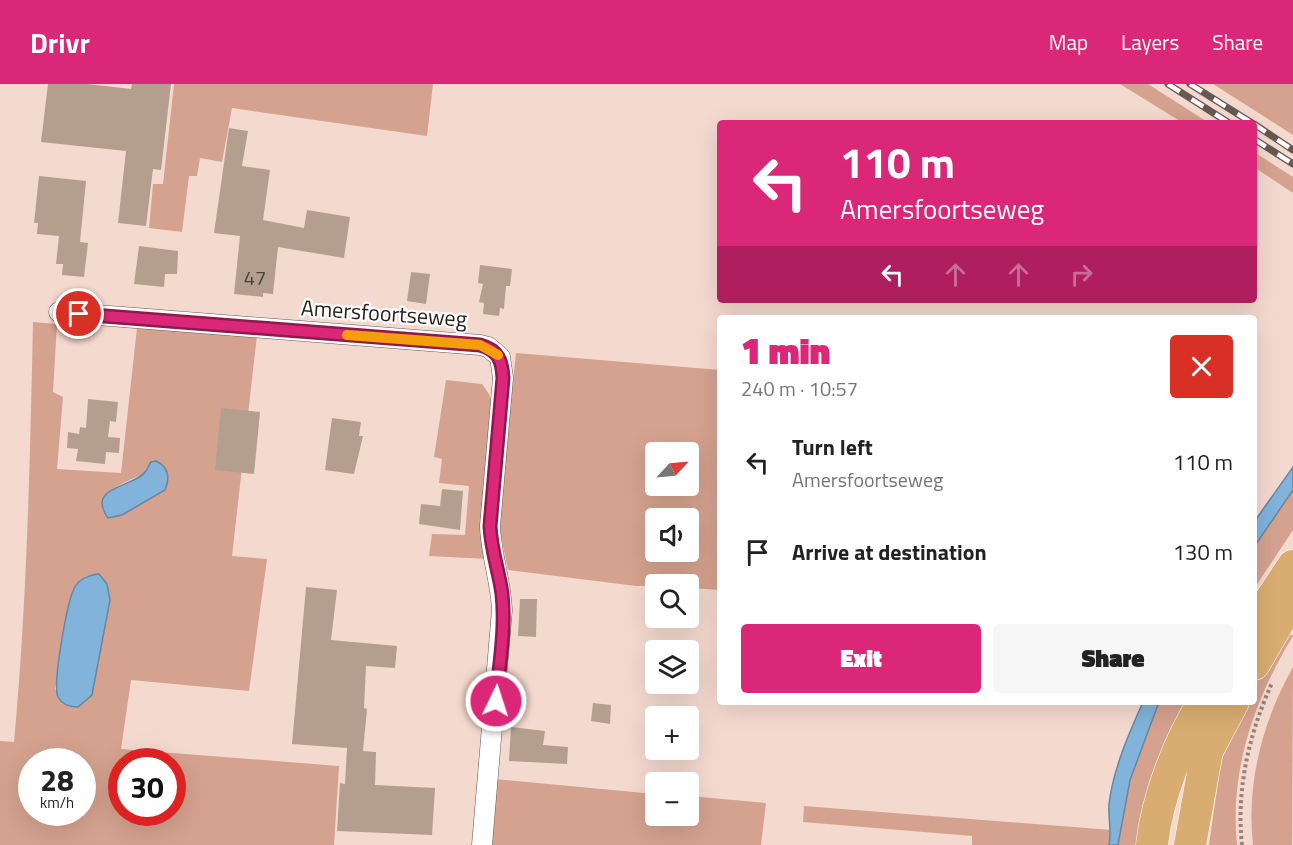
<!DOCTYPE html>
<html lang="en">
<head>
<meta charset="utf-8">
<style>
	body { margin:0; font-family:"Titillium Web",sans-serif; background:#f6f6f6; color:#222; height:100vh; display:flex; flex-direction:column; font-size:22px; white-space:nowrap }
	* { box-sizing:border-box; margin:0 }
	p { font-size:20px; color:#767676 }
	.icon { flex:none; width:33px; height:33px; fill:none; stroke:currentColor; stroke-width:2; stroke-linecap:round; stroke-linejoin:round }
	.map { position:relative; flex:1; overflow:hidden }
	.side { position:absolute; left:717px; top:231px; width:540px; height:390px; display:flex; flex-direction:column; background:#fff; border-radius:6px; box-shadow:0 6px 24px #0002 }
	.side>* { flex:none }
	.banner { position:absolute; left:717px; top:36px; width:540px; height:183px; border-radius:6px; box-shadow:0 6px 24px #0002; background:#db2777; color:#fff; overflow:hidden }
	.needle { width:39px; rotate:64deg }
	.tools { position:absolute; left:645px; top:358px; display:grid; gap:12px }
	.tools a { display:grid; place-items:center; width:54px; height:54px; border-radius:6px; background:#fff; box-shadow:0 6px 24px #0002; font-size:30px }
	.speed { position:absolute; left:18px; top:664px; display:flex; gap:12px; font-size:30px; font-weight:700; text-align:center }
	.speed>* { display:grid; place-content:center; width:78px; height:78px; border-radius:50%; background:#fff; box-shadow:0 6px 24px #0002; line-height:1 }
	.speed small { font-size:15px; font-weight:400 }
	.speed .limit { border:9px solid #d22; background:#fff; color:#111 }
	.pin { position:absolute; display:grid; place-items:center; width:51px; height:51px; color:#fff; margin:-26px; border:3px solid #fff; border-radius:50%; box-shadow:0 2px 6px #0007 }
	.me { position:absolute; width:66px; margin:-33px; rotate:4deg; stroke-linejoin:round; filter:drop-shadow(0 0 4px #0008) }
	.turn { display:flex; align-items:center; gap:21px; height:126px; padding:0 24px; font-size:27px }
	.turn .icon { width:78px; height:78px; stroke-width:2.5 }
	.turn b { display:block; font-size:42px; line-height:51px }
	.lanes { display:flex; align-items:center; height:57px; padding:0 24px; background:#0003; justify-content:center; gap:30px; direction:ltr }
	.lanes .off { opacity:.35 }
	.round { display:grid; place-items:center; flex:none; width:63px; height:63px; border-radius:6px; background:#f6f6f6 }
	.summary { display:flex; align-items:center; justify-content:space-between; height:102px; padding:0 24px }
	h1 { font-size:36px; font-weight:800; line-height:45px; color:#db2777 }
	.primary-button { display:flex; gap:12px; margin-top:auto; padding:12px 24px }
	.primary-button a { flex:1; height:69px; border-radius:6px; background:#db2777; color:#fff; font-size:24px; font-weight:800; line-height:69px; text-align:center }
	.primary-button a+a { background:#f6f6f6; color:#222 }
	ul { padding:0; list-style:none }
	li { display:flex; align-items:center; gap:18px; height:90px; padding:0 24px }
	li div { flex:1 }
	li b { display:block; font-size:22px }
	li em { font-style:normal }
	header { display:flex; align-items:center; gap:36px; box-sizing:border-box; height:84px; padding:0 30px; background:#db2777; color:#fff }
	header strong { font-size:28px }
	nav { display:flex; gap:33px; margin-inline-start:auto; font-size:21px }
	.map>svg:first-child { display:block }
	.green { fill:#d5a28f; fill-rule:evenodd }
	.water { fill:#81b3db; stroke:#6687a1; stroke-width:1.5 }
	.building { fill:#b49f8f }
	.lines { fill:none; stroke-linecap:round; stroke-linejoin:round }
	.minor-casing { stroke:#6b544c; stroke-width:21 }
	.primary-casing { stroke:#fff; stroke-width:33 }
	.path { stroke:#94827b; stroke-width:4; stroke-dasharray:3 3; stroke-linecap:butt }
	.minor { stroke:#fff; stroke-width:20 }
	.primary { stroke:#d9ad71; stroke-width:32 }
	.rail-casing { stroke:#665852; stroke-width:7 }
	.rail { stroke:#fff; stroke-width:4.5; stroke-dasharray:14; stroke-linecap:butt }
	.route-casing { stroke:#8e194d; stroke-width:15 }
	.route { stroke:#db2777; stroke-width:10 }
	.slow { stroke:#f59e0b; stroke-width:10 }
	.labels { text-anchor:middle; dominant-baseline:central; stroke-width:4.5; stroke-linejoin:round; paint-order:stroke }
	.number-label { font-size:20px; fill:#4b3f38 }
	.street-label { font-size:22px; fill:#281f1b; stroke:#fff }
</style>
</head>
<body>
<header>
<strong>Drivr</strong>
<nav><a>Map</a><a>Layers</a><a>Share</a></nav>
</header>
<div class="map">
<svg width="1293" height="761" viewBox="0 0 1293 761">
	<rect width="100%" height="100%" fill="#f4d9cf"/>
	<g class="green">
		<path d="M 174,0 L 433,0 L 427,52 L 232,24 L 222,78 L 200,74 L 197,92 L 189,92 L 182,148 L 149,144 L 153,100 L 163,100 Z"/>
		<path d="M 1120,0 L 1148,0 L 1209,39 L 1183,39 Z"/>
		<path d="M 1213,0 L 1293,0 L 1293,51 Z"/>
		<path d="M 1254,68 L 1293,93 L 1293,109 L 1254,83 Z"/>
		<path d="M 33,238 L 57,240 L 53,308 L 63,313 L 57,385 L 121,389 L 137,244 L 257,251 L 232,472 L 267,475 L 249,607 L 131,596 L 121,665 L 339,682 L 334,761 L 0,761 L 0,657 L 14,658 C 27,518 30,378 33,238 ZM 146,388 L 168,388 L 165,406 L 102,426 C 100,404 129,398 146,388 ZM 99,490 L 107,500 L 110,516 L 92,611 L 63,620 L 55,605 L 73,505 L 86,492 ZM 32,678 L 82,678 L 82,729 L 32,729 ZM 122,678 L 172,678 L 172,729 L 122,729 Z"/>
		<path d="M 516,269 L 720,286 L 720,506 L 689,504 L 688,501 L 636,502 L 508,486 L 498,438 ZM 656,369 L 688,369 L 688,402 L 656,402 ZM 656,435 L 688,435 L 688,468 L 656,468 Z"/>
		<path d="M 446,296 L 482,300 L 489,310 L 494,325 L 488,475 L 429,472 L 432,450 L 465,451 L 469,402 L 439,399 L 442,375 L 434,373 Z"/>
		<path d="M 1293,406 L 1293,446 L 1254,505 L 1254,463 Z"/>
		<path d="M 1290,550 L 1293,552 C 1255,614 1229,687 1237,761 L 1209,761 L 1218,699 L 1219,666 L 1240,618 L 1254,618 L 1254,592 Z"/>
		<path d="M 1293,583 L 1292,761 L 1253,761 C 1246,699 1263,636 1293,583 Z"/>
		<path d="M 1159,618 L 1195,618 L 1145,761 L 1118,761 L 1129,696 Z"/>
		<path d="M 494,695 L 655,710 L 656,732 L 688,732 L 689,712 L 766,719 L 761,761 L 487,761 Z"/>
		<path d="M 804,722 L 1112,746 L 1109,761 L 972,761 L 972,752 L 803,738 Z"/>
	</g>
	<g class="water">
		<path d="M 156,377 C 169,383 170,394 165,406 L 122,431 L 108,434 C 85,402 134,404 146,387 C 148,384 149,381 151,378 Z"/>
		<path d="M 1293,383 L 1293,406 L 1254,463 L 1254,438 Z"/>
		<path d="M 99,490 L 107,500 L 110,516 L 92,611 L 78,623 C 69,623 62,621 58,613 C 52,601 67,521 73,507 C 77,496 88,491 99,490 Z"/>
		<path d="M 1143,618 L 1159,618 L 1130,696 L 1118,761 L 1109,761 C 1112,747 1108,734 1109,720 C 1113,686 1129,649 1143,618 Z"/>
	</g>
	<g class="building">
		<path d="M 48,0 L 87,0 L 131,5 L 132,0 L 171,0 L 161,86 L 153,85 L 146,142 L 118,139 L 126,67 L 41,58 Z"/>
		<path d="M 229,44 L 248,47 L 242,82 L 270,86 L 263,136 L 304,144 L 307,126 L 350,133 L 344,174 L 278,163 L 273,210 L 263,209 L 263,213 L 234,210 L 240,152 L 214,149 Z"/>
		<path d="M 39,92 L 86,97 L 80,158 L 88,159 L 84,193 L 62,191 L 63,180 L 56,180 L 59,152 L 37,150 L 38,139 L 34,139 Z"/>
		<path d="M 139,162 L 178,167 L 177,190 L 165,190 L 164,203 L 134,200 Z"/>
		<path d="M 480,181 L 512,185 L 510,202 L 506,202 L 504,225 L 500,224 L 499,232 L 483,230 L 484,219 L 479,218 L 483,200 L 478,199 Z"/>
		<path d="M 411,188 L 430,190 L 426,220 L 407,217 Z"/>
		<path d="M 88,315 L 118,318 L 116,338 L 110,337 L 108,353 L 120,354 L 119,369 L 106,368 L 105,380 L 76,377 L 78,365 L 67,364 L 68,348 L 79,350 L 80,343 L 86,344 Z"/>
		<path d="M 221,324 L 260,328 L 254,390 L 215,386 Z"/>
		<path d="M 332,334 L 361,338 L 359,352 L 363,352 L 354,390 L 325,386 Z"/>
		<path d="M 442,405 L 463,407 L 460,446 L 419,440 L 421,420 L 440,422 Z"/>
		<path d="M 306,503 L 337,506 L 331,556 L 397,562 L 395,584 L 366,582 L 364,624 L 367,625 L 363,667 L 376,668 L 375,701 L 435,704 L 432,751 L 337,747 L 340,699 L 345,700 L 347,664 L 292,660 Z"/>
		<path d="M 520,515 L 537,515 L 536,553 L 518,552 Z"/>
		<path d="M 593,619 L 611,621 L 610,640 L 591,637 Z"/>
		<path d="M 511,643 L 545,647 L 543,661 L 568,663 L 567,680 L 509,677 Z"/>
	</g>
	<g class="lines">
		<g class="minor-casing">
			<path id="minor" d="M 59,228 L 480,261 L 488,263 L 500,273 L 503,294 L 490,442 C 491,471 501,498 502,526 L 482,761"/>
		</g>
		<g class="primary-casing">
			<g id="primary">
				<path d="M 1262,529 L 1293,482"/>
				<path d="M 1254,580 L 1293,513"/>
				<path d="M 1152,761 C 1157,714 1179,657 1204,618"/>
				<path d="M 1190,761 L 1207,667 L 1233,618"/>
			</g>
		</g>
		<path class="path" d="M 1242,761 C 1236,705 1249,650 1272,599"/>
		<use href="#minor" class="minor"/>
		<use href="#primary" class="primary"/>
		<g class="rail-casing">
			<g id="rail">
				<path d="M 1168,0 L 1229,39"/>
				<path d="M 1190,0 L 1252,39"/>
				<path d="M 1254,40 L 1293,66"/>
				<path d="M 1254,55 L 1293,80"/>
			</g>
		</g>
		<use href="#rail" class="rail"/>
	</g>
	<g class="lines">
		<g class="route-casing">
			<path id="route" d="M 79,230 L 480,261 C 498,266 502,276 503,294 L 490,442 C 491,466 499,487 502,510 C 506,545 499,583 496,617"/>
		</g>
		<use href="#route" class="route"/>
		<path class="slow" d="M 347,251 L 480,261 L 498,271"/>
	</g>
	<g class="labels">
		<g class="number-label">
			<text x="255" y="193">47</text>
		</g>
		<g class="street-label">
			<text transform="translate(384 229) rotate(4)">Amersfoortseweg</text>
		</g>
	</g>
</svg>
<div class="tools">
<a><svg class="needle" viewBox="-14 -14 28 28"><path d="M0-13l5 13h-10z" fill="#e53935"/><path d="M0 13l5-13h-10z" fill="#767676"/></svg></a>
<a><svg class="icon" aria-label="sound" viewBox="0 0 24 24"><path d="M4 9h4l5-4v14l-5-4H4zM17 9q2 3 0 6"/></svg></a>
<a><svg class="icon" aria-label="search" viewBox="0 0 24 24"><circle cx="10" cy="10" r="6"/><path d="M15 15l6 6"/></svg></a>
<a><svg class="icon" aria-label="layers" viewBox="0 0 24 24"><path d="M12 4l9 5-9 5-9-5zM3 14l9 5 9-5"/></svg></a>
<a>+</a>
<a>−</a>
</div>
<div class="speed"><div>28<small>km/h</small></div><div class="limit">30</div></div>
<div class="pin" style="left:79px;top:230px;background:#d93025"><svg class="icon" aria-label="arrive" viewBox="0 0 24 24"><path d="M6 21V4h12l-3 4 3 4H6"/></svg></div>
<svg class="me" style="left:496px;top:617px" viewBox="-20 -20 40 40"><circle r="17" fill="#db2777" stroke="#fff" stroke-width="3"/><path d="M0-11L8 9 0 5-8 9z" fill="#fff"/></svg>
<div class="banner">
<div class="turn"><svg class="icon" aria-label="left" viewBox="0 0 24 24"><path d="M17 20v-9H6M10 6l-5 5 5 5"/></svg><div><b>110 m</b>Amersfoortseweg</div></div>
<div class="lanes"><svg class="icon" aria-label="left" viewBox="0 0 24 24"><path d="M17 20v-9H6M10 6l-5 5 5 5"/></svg><svg class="icon off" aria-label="ahead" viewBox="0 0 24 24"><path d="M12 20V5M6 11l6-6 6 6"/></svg><svg class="icon off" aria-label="ahead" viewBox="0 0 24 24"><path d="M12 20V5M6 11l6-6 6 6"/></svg><svg class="icon off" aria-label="right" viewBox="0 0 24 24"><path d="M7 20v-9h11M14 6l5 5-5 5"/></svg></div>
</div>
<section class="side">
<div class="summary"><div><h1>1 min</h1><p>240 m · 10:57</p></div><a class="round" style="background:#d93025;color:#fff"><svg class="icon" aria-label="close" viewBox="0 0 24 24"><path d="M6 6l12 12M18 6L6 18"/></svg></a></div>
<ul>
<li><svg class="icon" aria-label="left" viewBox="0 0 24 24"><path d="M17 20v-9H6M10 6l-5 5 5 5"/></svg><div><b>Turn left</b><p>Amersfoortseweg</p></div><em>110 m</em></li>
<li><svg class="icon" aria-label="arrive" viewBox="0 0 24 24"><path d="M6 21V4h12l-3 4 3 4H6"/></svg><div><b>Arrive at destination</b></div><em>130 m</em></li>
</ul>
<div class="primary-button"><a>Exit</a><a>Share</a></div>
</section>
</div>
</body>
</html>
